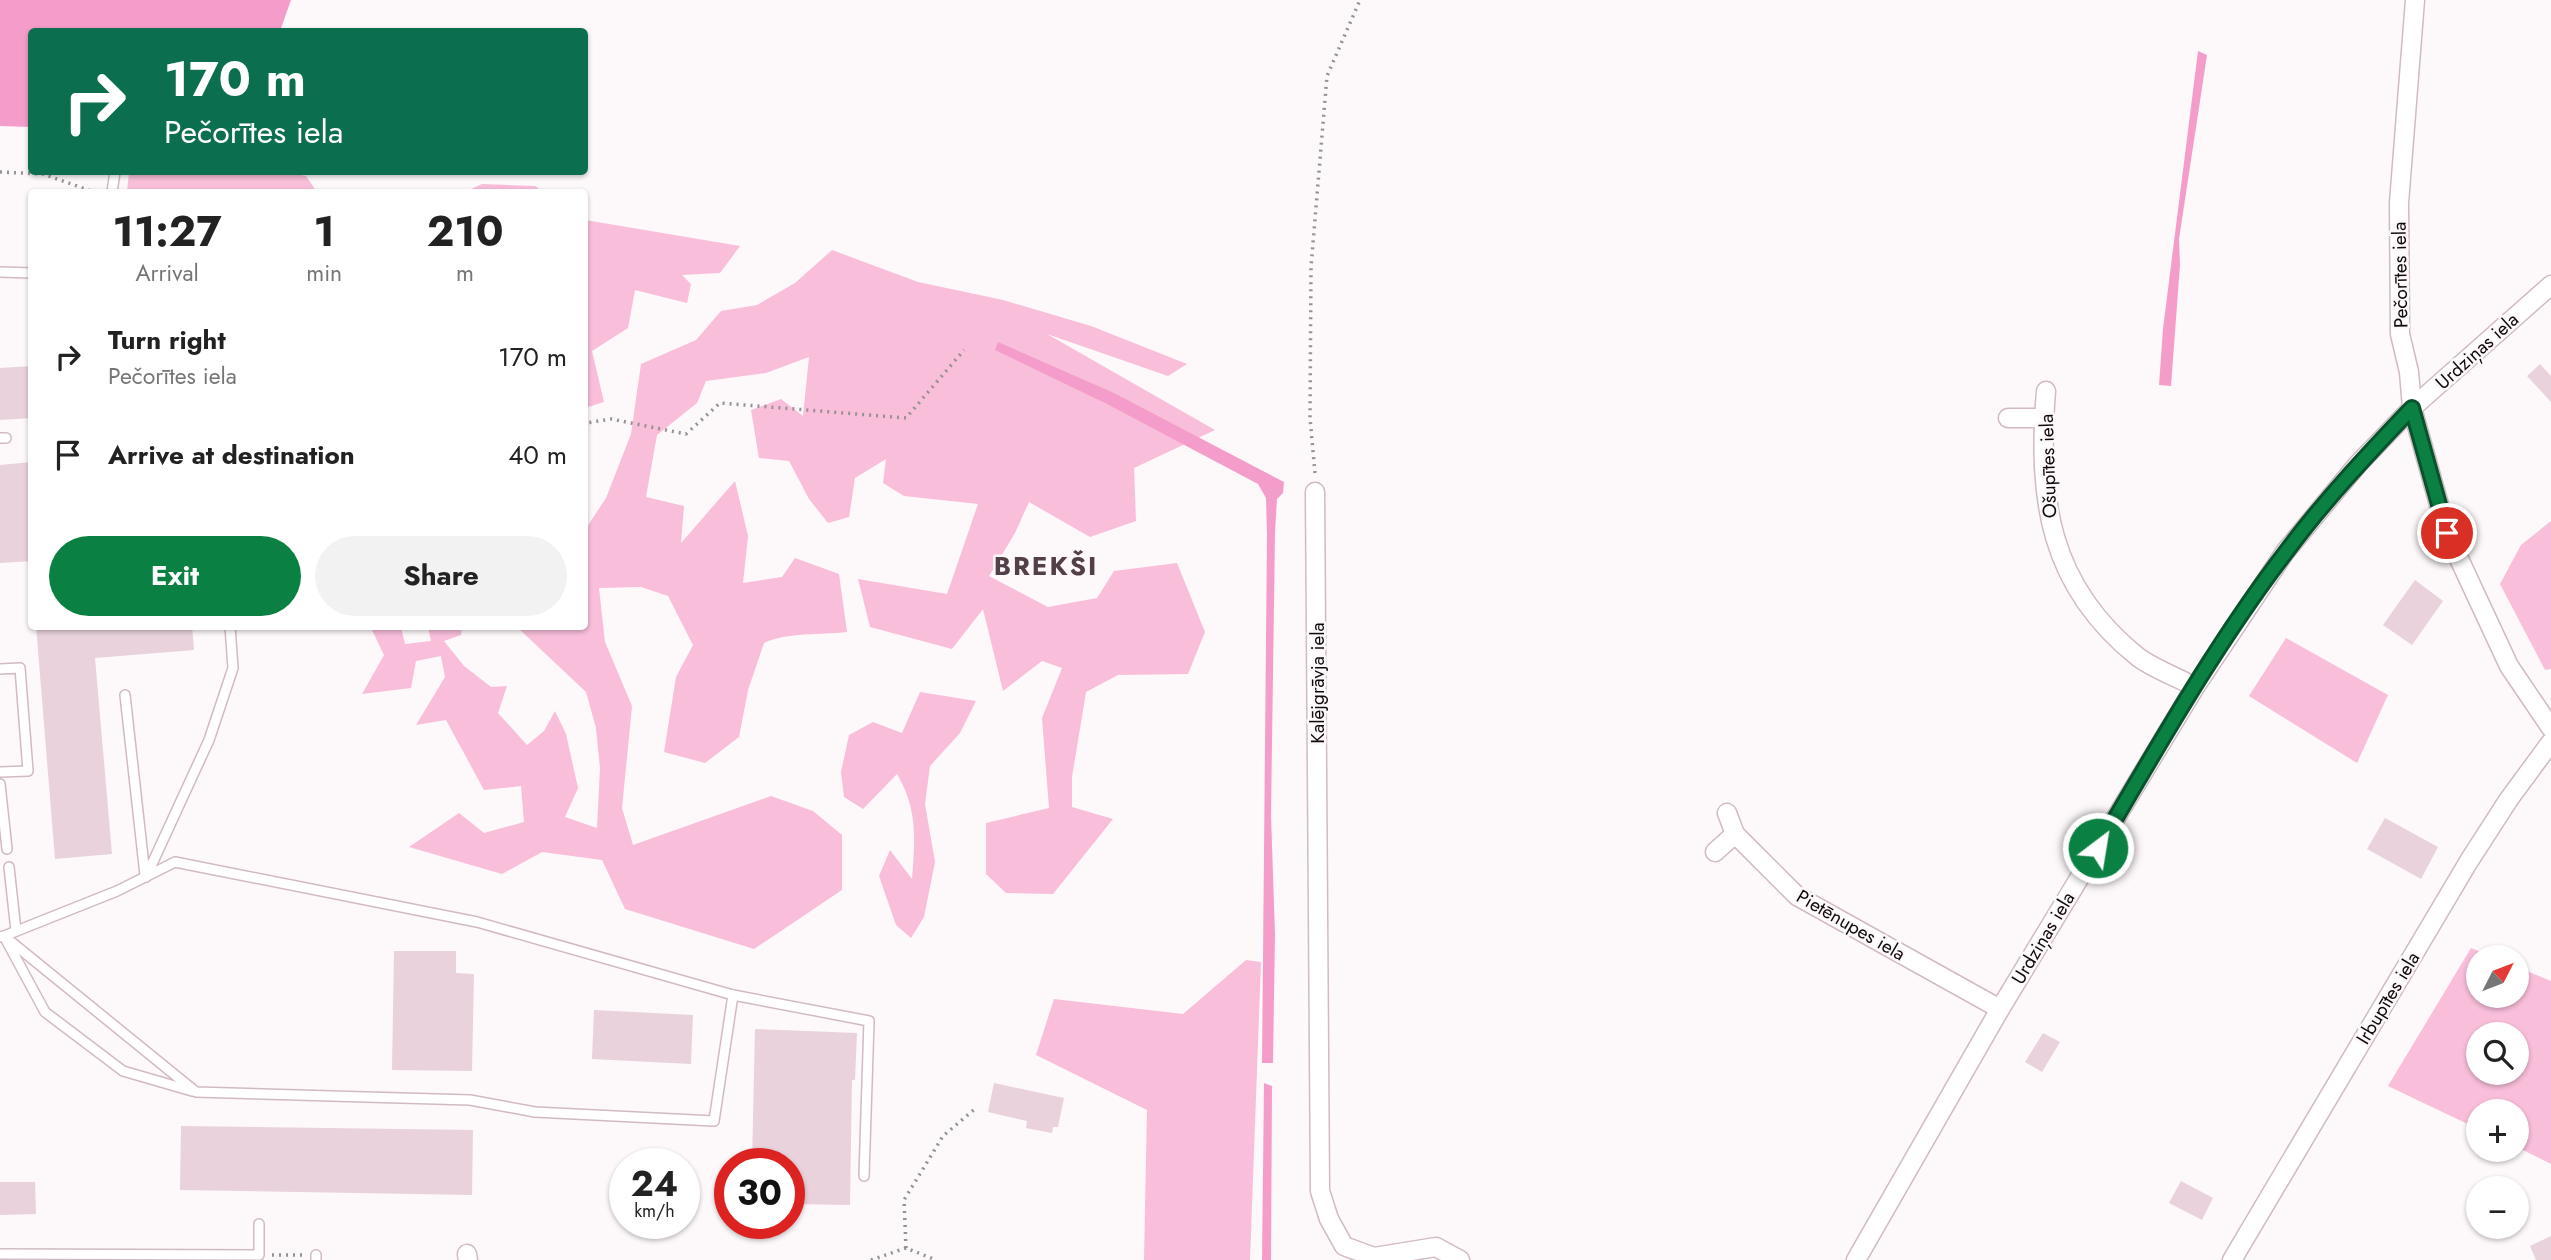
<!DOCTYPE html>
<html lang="en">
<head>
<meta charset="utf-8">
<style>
	body { margin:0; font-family:Jost,sans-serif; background:#f2f2f2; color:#222; height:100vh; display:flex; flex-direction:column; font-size:26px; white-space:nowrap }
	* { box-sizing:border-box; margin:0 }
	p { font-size:23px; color:#767676 }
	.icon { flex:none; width:38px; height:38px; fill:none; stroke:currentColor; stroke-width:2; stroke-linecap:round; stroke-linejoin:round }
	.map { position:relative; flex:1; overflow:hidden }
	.sheet { position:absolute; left:28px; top:189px; width:560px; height:441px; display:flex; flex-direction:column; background:#fff; border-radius:7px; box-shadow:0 2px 5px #0004 }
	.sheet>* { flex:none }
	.guide { position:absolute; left:28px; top:28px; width:560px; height:147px; border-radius:7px; box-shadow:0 2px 5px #0004; background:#0b6e4f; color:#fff; overflow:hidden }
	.needle { width:46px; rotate:48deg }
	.controls { position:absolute; left:2466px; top:945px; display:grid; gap:14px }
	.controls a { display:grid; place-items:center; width:63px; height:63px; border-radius:50%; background:#fff; box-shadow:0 2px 5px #0004; font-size:35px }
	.speed { position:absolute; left:609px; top:1148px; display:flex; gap:14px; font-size:35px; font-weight:700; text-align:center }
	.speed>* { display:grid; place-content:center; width:91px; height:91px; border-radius:50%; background:#fff; box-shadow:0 2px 5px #0004; line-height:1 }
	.speed small { font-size:18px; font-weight:400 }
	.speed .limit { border:10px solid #d22; background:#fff; color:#111 }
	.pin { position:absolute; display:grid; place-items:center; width:60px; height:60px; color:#fff; margin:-30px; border:4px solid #fff; border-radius:50%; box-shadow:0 2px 7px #0007 }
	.me { position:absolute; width:77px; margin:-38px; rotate:31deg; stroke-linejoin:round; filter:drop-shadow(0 0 5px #0008) }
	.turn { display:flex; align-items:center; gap:24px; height:147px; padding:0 21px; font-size:32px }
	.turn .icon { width:91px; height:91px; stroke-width:2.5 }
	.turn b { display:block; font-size:49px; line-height:60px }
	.eta { display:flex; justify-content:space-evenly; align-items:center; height:119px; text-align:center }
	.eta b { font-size:42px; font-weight:700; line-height:49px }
	.button { display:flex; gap:14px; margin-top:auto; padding:14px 21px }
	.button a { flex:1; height:80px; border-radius:42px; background:#0b8043; color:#fff; font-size:28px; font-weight:700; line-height:80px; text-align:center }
	.button a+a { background:#f2f2f2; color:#222 }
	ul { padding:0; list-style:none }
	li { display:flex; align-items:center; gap:21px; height:98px; padding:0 21px }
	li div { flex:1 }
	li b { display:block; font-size:26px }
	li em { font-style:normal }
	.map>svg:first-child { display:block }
	.green { fill:#f8beda; fill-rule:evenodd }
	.water { fill:#f59dca }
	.building { fill:#e9d2dc }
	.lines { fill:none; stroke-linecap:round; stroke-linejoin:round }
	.lane-casing { stroke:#d1bac5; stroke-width:12 }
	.street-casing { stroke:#d1bac5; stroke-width:21 }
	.path { stroke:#979194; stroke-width:3.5; stroke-dasharray:2 5; stroke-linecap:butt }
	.lane { stroke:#fff; stroke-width:9 }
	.street { stroke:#fff; stroke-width:18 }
	.route-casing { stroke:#07532c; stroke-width:18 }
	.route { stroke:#0b8043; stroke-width:12 }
	.labels { text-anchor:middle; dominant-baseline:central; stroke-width:5; stroke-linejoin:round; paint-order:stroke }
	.street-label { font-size:19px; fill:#10090c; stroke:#fdf8fa }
	.district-label { font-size:26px; font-weight:bold; letter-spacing:2px; fill:#523f48; stroke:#fdf8fa }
</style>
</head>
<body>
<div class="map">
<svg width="2551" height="1260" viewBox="0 0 2551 1260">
	<rect width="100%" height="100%" fill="#fdf8fa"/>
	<g class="green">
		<path d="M 129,172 L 287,172 L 306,176 L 317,192 L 127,192 Z"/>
		<path d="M 482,184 L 535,186 L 544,192 L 465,192 Z"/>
		<path d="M 585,220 L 740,246 L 720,273 L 682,275 L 691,284 L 687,303 L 635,290 L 628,328 L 592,351 L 604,402 L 585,408 Z"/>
		<path d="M 832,250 L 918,282 L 1003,300 L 1091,326 L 1187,364 L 1168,376 L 1047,334 L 1215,430 L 1134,468 L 1136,521 L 1090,537 L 1029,502 L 1015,533 L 989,576 L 1048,607 L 1097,598 L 1114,571 L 1177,563 L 1205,632 L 1188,674 L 1118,675 L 1086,692 L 1072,777 L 1072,807 L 1113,819 L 1053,894 L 1006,893 L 986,874 L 986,823 L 1049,808 L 1042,718 L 1062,668 L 1042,661 L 1003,691 L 983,609 L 952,649 L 870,627 L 858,579 L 947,594 L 978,504 L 904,496 L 883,483 L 886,459 L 855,478 L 849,517 L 828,523 L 809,499 L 789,461 L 759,458 L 751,410 L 781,399 L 803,416 L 809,357 L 766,373 L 706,381 L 697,403 L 657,435 L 646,497 L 684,506 L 681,543 L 735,481 L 748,536 L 743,583 L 782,577 L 795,558 L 839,574 L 847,632 C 820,635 787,632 764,643 L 748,690 L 739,737 L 705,763 L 664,752 L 676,677 L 693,645 L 668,596 L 641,587 L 599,588 L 605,642 L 632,706 L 622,808 L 633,845 L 771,796 L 813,811 L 842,835 L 842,890 L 754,949 L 625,909 L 602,860 L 542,852 L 502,874 L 409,847 L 459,813 L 484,833 L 524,822 L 521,786 L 484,790 L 446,720 L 416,725 L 445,677 L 441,656 L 416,661 L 411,688 L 362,694 L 384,655 L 372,630 L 401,627 L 405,644 L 431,641 L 428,627 L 462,627 L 461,635 L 444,641 L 464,666 L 491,687 L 507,686 L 498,713 L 527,745 L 544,731 L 555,711 L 566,734 L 578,788 L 565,817 L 597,828 L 600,768 L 596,728 L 586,692 L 517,627 L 584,626 L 585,530 L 606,498 L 631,434 L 641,364 L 696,340 L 721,311 L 757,305 L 795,283 Z"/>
		<path d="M 2551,521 L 2551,669 L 2545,670 L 2500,584 L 2521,545 Z"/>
		<path d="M 2286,638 L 2388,695 L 2357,763 L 2249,696 Z"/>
		<path d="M 920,692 L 976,701 L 960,733 L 930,766 L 925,804 L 935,862 L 924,917 L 911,938 L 896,925 L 879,876 L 890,850 L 912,879 C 915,840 918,809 897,774 L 863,809 L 844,797 L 841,772 L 849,735 L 873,722 L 902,733 Z"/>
		<path d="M 2471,948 L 2493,957 L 2478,957 L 2478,996 L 2516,996 L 2517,967 L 2551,981 L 2551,1164 L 2517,1147 L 2516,1111 L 2478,1111 L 2478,1129 L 2388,1086 ZM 2478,1034 L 2516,1034 L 2516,1073 L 2478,1073 Z"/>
		<path d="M 1246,960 L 1261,962 L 1250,1260 L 1144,1260 L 1147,1110 L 1036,1055 L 1054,999 L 1183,1014 Z"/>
	</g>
	<g class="water">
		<path d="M 0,0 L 291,0 L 280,31 L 32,32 L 31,127 L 0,126 Z"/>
		<path d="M 2198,51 L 2207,55 L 2179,239 L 2180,265 L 2171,386 L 2159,385 L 2163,329 Z"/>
		<path d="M 998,342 L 1114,393 L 1284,482 L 1283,493 L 1277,499 L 1275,532 L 1271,815 L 1275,934 L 1273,1063 L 1262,1063 L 1267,535 L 1266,498 L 1258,484 L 1107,404 L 995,350 Z"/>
		<path d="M 1264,1083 L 1272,1086 L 1271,1260 L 1262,1260 Z"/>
	</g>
	<g class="building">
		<path d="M 2540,364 L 2551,376 L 2551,402 L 2527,376 Z"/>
		<path d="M 32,366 L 32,418 L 0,420 L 0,368 Z"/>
		<path d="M 32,462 L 32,561 L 0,563 L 0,465 Z"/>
		<path d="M 2415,580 L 2443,601 L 2412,645 L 2383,625 Z"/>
		<path d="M 36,626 L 192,626 L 194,650 L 95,658 L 112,854 L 55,859 Z"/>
		<path d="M 2385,818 L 2438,847 L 2421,879 L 2367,849 Z"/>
		<path d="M 394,951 L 456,951 L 456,973 L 474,974 L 472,1071 L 392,1070 Z"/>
		<path d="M 594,1010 L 693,1015 L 691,1064 L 592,1059 Z"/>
		<path d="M 755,1029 L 857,1033 L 855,1080 L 852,1080 L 850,1205 L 789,1204 L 789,1164 L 752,1164 Z"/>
		<path d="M 2043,1033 L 2060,1042 L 2042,1072 L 2025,1062 Z"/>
		<path d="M 994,1083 L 1064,1098 L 1058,1127 L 1053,1127 L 1052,1133 L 1026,1128 L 1027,1121 L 988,1112 Z"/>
		<path d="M 181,1126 L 473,1130 L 472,1195 L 180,1190 Z"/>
		<path d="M 2181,1181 L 2213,1198 L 2202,1220 L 2169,1203 Z"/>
		<path d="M 0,1182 L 35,1182 L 36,1214 L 0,1215 Z"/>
		<path d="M 2551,1236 L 2551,1260 L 2536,1260 L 2530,1246 Z"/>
	</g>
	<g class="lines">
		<g class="lane-casing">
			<g id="lane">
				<path d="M 112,192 L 115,172"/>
				<path d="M 0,272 L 32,273"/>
				<path d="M 0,438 L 6,438"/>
				<path d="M 0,669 L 20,668 L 28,771 L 0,772"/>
				<path d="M 125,695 L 145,875"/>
				<path d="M 0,784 L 7,849"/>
				<path d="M 9,867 L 16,931"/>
				<path d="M 146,877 L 209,740 L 233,668 L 230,626"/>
				<path d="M 0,937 L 4,936 L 196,1092 L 470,1100 L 535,1112 L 714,1121 L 733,995 L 869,1021 L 864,1176"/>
				<path d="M 192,1091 L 123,1071 L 45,1012 L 4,936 L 117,891 L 175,862 L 477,922 L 733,995"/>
				<path d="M 0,1254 L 259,1255 L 259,1224"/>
				<path d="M 316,1255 L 316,1260"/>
			</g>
		</g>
		<g class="street-casing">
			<g id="street">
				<path d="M 2415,0 L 2399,203 L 2400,334 L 2409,372 L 2412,408 L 2447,533 L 2509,666 L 2551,728"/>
				<path d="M 2046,391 C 2037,499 2049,586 2138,657 C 2154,669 2177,677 2195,687"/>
				<path d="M 2008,418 L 2044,418"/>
				<path d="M 1315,492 L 1320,1191 L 1329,1219 L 1344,1246 L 1374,1257 L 1436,1247 L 1460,1260"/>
				<path d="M 1727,813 L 1735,834 L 1797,896 L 2000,1009"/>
				<path d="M 1715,852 L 1735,834"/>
				<path d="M 467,1254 L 468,1260"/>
				<path d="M 1856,1260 L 2000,1009 L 2195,687 L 2285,552 L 2358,464 L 2412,408 L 2551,285"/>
				<path d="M 2232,1260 L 2469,861 L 2509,799 L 2551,742"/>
			</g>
		</g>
		<g class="path">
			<path d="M 0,172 L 43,174 L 94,192"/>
			<path d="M 584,426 L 586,423 L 611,419 L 686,434 L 720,403 L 906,418 L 964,350"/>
			<path d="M 1315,473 L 1310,418 L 1311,267 L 1327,76 L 1360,0"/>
			<path d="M 906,1248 L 904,1200 L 943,1136 L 976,1108"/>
			<path d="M 272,1255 L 303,1255"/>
			<path d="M 871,1260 L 906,1248 L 936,1260"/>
		</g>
		<use href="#lane" class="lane"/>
		<use href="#street" class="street"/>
	</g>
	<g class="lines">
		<g class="route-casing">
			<path id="route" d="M 2098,848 C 2157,748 2215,645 2286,552 C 2324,501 2368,454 2412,408 L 2447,533"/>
		</g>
		<use href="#route" class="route"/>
	</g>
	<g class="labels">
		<g class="street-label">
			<text transform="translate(2400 275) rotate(-91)">Pečorītes iela</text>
			<text transform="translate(2477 351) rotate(-42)">Urdziņas iela</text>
			<text transform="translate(2048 466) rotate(-92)">Ošupītes iela</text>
			<text transform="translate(1317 683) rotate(-90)">Kalējgrāvja iela</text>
			<text transform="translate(1851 925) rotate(30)">Pietēnupes iela</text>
			<text transform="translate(2043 938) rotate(-59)">Urdziņas iela</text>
			<text transform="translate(2388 998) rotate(-59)">Irbupītes iela</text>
		</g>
		<g class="district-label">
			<text x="1046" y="566">BREKŠI</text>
		</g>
	</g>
</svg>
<div class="controls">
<a><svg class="needle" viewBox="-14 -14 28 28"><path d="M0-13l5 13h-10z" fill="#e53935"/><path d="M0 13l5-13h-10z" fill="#767676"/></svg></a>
<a><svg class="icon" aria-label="search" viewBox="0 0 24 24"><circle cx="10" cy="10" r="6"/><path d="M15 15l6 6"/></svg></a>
<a>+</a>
<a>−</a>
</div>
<div class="speed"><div>24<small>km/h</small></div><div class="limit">30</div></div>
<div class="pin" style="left:2447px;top:533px;background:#d93025"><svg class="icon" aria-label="arrive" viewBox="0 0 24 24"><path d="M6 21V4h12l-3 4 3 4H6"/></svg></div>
<svg class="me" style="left:2098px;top:848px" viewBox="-20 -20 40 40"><circle r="17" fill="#0b8043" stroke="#fff" stroke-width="3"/><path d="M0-11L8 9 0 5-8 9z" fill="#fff"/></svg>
<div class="guide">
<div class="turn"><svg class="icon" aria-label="right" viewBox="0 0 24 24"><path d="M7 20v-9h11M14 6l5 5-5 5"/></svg><div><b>170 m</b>Pečorītes iela</div></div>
</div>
<section class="sheet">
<div class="eta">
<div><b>11:27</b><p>Arrival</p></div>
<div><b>1</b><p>min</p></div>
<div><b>210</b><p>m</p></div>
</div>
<ul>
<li><svg class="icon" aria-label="right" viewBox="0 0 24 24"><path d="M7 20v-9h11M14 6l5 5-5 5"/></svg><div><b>Turn right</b><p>Pečorītes iela</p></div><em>170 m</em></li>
<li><svg class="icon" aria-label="arrive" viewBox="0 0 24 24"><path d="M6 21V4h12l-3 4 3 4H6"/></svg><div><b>Arrive at destination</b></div><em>40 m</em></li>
</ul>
<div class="button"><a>Exit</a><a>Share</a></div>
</section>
</div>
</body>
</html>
